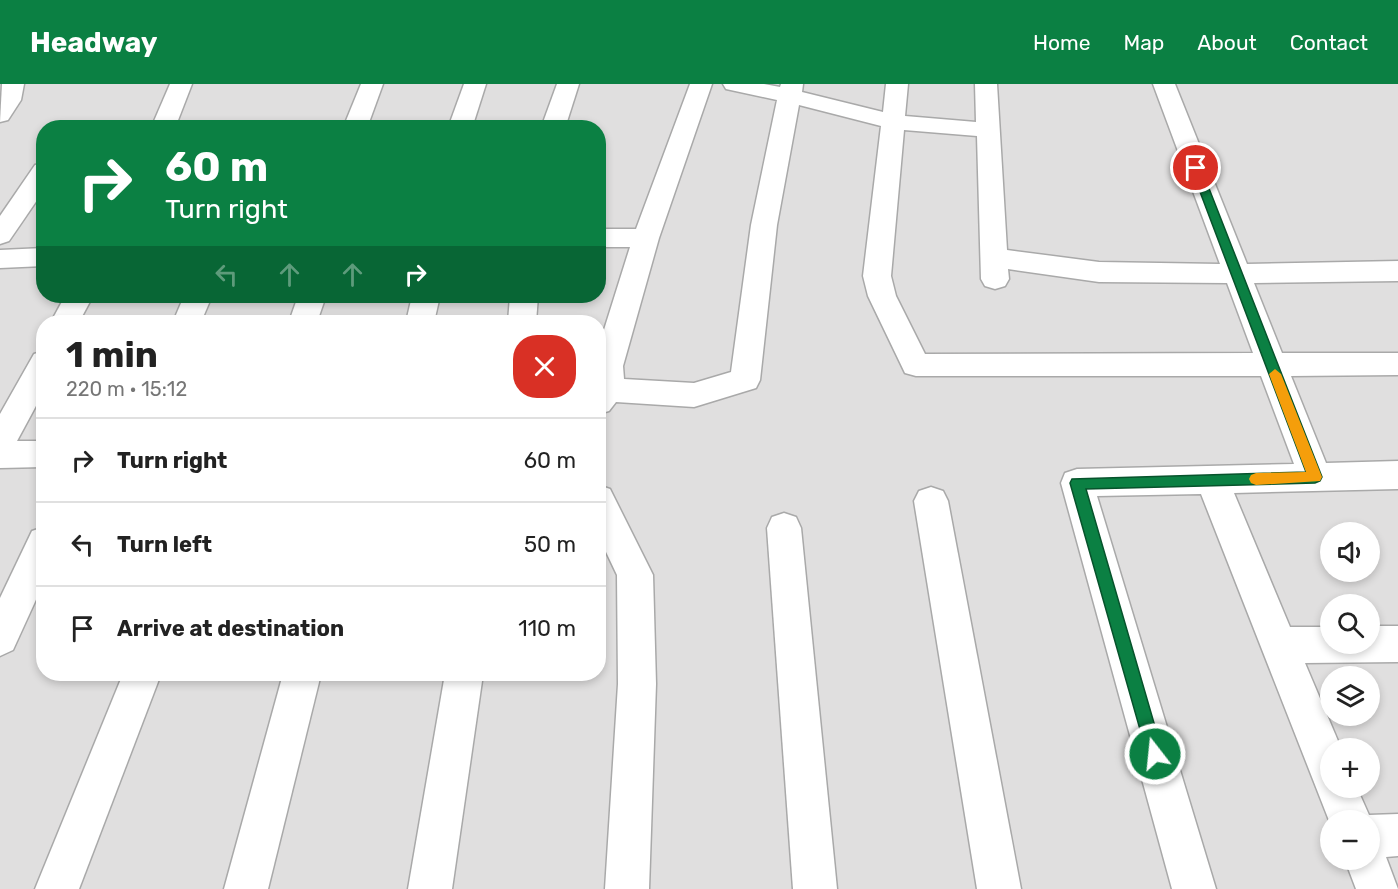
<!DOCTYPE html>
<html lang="en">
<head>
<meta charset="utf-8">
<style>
	body { margin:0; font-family:Rubik,sans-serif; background:#f6f6f6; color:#222; height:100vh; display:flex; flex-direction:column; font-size:22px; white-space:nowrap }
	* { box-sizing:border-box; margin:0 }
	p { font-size:20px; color:#767676 }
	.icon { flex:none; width:33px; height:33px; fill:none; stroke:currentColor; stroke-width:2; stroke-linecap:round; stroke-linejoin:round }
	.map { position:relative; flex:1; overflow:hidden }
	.drawer { position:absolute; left:36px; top:231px; width:570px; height:366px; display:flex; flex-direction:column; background:#fff; border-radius:24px; box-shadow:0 3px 9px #0003 }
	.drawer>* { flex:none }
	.banner { position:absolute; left:36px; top:36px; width:570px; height:183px; border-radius:24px; box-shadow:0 3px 9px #0003; background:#0b8043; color:#fff; overflow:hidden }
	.tools { position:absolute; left:1320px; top:438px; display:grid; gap:12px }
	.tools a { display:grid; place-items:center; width:60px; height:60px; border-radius:50%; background:#fff; box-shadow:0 3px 9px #0003; font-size:30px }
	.pin { position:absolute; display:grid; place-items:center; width:51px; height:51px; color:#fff; margin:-26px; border:3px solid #fff; border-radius:50%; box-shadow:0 2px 6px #0007 }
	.me { position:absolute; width:66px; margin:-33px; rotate:344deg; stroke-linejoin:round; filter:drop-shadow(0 0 4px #0008) }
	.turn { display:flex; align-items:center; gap:21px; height:126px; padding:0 30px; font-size:27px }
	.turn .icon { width:78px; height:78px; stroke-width:2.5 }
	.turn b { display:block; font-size:42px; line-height:51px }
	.lanes { display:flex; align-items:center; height:57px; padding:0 30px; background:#0003; justify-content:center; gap:30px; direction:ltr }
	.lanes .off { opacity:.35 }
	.round { display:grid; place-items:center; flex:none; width:63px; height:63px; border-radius:24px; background:#f6f6f6 }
	.summary { display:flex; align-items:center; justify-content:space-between; height:102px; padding:0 30px }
	h1 { font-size:36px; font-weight:700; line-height:45px }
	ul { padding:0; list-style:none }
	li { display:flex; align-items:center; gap:18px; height:84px; padding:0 30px; border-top:2px solid #e0e0e0 }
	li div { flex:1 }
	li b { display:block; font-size:22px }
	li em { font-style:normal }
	header { display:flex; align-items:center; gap:36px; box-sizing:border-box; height:84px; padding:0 30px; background:#0b8043; color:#fff }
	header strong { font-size:28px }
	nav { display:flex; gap:33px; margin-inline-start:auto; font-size:21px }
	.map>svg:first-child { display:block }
	.residential { fill:#e0dfdf; fill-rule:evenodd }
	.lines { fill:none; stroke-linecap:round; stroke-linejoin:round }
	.minor-casing { stroke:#a9a9a9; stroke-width:3 }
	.minor { fill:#fff; fill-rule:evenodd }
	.route { fill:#0b8043; stroke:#07532c; stroke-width:1.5 }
	.slow { fill:#f59e0b }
</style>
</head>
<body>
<header>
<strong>Headway</strong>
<nav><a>Home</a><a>Map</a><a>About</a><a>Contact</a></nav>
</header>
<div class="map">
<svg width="1398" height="805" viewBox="0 0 1398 805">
	<rect width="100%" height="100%" fill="#f2efe9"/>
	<path class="residential" d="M 0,0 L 1398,0 L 1398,805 L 0,805 ZM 44,44 L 598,44 L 598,212 L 44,212 ZM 44,238 L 598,238 L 598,590 L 44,590 ZM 1330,448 L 1370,448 L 1370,488 L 1330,488 ZM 1330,520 L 1370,520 L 1370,560 L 1330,560 ZM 1330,592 L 1370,592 L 1370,632 L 1330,632 ZM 1330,664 L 1370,664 L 1370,704 L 1330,704 ZM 1330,736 L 1370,736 L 1370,776 L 1330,776 Z"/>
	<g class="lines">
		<g class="minor-casing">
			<g id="minor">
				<path d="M 2,0 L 24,0 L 21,16 L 8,36 L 0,38 Z"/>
				<path d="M 170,0 L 192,0 L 175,44 L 151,44 Z"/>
				<path d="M 361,0 L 383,0 L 367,44 L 343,44 Z"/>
				<path d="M 464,0 L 486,0 L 472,44 L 448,44 Z"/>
				<path d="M 557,0 L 579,0 L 565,44 L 541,44 Z"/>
				<path d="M 690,0 L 712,0 L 659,154 L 623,282 L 624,295 L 694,299 L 731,288 L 751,141 L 777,16 L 726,5 L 723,0 L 764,0 L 780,3 L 781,0 L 803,0 L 802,8 L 883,28 L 886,0 L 908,0 L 905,32 L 976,38 L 975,0 L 997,0 L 1007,166 L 1099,178 L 1220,180 L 1153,0 L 1175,0 L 1247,180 L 1398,177 L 1398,197 L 1254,199 L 1282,269 L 1398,269 L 1398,291 L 1291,292 L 1326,379 L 1398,377 L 1398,405 L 1234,409 L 1290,543 L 1330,543 L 1330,560 L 1370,560 L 1370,542 L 1398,542 L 1398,578 L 1305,579 L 1341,664 L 1330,664 L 1330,704 L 1357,704 L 1369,731 L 1398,730 L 1398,772 L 1386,773 L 1398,805 L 1356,805 L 1345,776 L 1370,776 L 1370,736 L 1330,736 L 1330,739 L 1201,410 L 1097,412 L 1216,805 L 1172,805 L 1061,399 L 1065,389 L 1077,385 L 1294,380 L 1261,292 L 916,292 L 905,289 L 868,212 L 863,192 L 881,42 L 799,21 L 777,141 L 760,296 L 756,304 L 694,323 L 616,318 L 609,327 L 598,330 L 598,265 L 630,163 L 598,163 L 598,145 L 636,145 ZM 904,46 L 977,52 L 981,195 L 985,202 L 995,205 L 1005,202 L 1009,195 L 1008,185 L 1099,198 L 1227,199 L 1253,269 L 925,270 L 896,212 L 891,192 Z"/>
				<path d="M 44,79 L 44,106 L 9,157 L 0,160 L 0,132 L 35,81 Z"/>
				<path d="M 44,164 L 44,182 L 0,184 L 0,166 Z"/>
				<path d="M 65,212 L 93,212 L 79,238 L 51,238 Z"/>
				<path d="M 184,212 L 212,212 L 201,238 L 173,238 Z"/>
				<path d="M 298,212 L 326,212 L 317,238 L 289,238 Z"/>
				<path d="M 412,212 L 440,212 L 434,238 L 406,238 Z"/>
				<path d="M 510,212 L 538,212 L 536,238 L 508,238 Z"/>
				<path d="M 44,267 L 44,307 L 17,357 L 44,357 L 44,383 L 0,384 L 0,330 L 34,270 Z"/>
				<path d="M 598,401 L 610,405 L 653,491 L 656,600 L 649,805 L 605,805 L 618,600 L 617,491 L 598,451 Z"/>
				<path d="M 931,403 L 943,407 L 948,417 L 1021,805 L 977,805 L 914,417 L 919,407 Z"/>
				<path d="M 784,429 L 796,433 L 801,444 L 837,805 L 793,805 L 767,444 L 772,433 Z"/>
				<path d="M 44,443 L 44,498 L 13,566 L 0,572 L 0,514 L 32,447 Z"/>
				<path d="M 123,590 L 161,590 L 79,805 L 35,805 Z"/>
				<path d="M 283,590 L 321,590 L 268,805 L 224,805 Z"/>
				<path d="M 445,590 L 483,590 L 452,805 L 408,805 Z"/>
			</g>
		</g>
		<use href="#minor" class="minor"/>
	</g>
	<path class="route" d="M 1196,81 L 1201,84 L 1322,393 L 1320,397 L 1315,399 L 1086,405 L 1163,670 L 1161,676 L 1155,678 L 1149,676 L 1147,670 L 1070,399 L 1072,395 L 1306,388 L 1191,84 Z"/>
	<path class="slow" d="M 1275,285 L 1281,290 L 1322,393 L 1320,397 L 1256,401 L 1251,399 L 1249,395 L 1251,391 L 1256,389 L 1306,388 L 1269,290 Z"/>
</svg>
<div class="tools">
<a><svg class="icon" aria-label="sound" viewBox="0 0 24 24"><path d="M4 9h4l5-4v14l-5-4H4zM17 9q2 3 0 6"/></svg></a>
<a><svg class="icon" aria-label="search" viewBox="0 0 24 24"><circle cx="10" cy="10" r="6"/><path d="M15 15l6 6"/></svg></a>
<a><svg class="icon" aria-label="layers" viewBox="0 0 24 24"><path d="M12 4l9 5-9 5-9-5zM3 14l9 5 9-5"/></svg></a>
<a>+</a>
<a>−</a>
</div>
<div class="pin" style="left:1196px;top:84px;background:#d93025"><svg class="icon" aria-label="arrive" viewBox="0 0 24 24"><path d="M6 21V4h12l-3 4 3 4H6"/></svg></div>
<svg class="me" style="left:1155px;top:670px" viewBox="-20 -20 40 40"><circle r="17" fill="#0b8043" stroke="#fff" stroke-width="3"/><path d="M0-11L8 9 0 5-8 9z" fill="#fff"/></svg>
<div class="banner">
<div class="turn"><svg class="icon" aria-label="right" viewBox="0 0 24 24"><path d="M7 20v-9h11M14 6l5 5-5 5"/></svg><div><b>60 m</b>Turn right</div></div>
<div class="lanes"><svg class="icon off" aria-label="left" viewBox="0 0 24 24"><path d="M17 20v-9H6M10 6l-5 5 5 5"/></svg><svg class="icon off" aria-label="ahead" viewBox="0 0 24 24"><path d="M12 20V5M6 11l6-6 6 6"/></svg><svg class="icon off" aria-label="ahead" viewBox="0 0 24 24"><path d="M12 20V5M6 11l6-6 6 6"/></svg><svg class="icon" aria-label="right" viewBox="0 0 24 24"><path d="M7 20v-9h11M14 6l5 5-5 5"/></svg></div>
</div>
<section class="drawer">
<div class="summary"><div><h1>1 min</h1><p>220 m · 15:12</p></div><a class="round" style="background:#d93025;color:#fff"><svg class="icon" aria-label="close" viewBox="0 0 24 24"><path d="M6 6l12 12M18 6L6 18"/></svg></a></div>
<ul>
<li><svg class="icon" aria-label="right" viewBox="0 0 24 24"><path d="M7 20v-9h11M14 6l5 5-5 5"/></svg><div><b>Turn right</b></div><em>60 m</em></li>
<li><svg class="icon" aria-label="left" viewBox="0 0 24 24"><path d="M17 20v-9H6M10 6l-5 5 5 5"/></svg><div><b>Turn left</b></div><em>50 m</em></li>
<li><svg class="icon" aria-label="arrive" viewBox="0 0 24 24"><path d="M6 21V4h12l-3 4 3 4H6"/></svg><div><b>Arrive at destination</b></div><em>110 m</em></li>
</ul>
</section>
</div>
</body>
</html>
